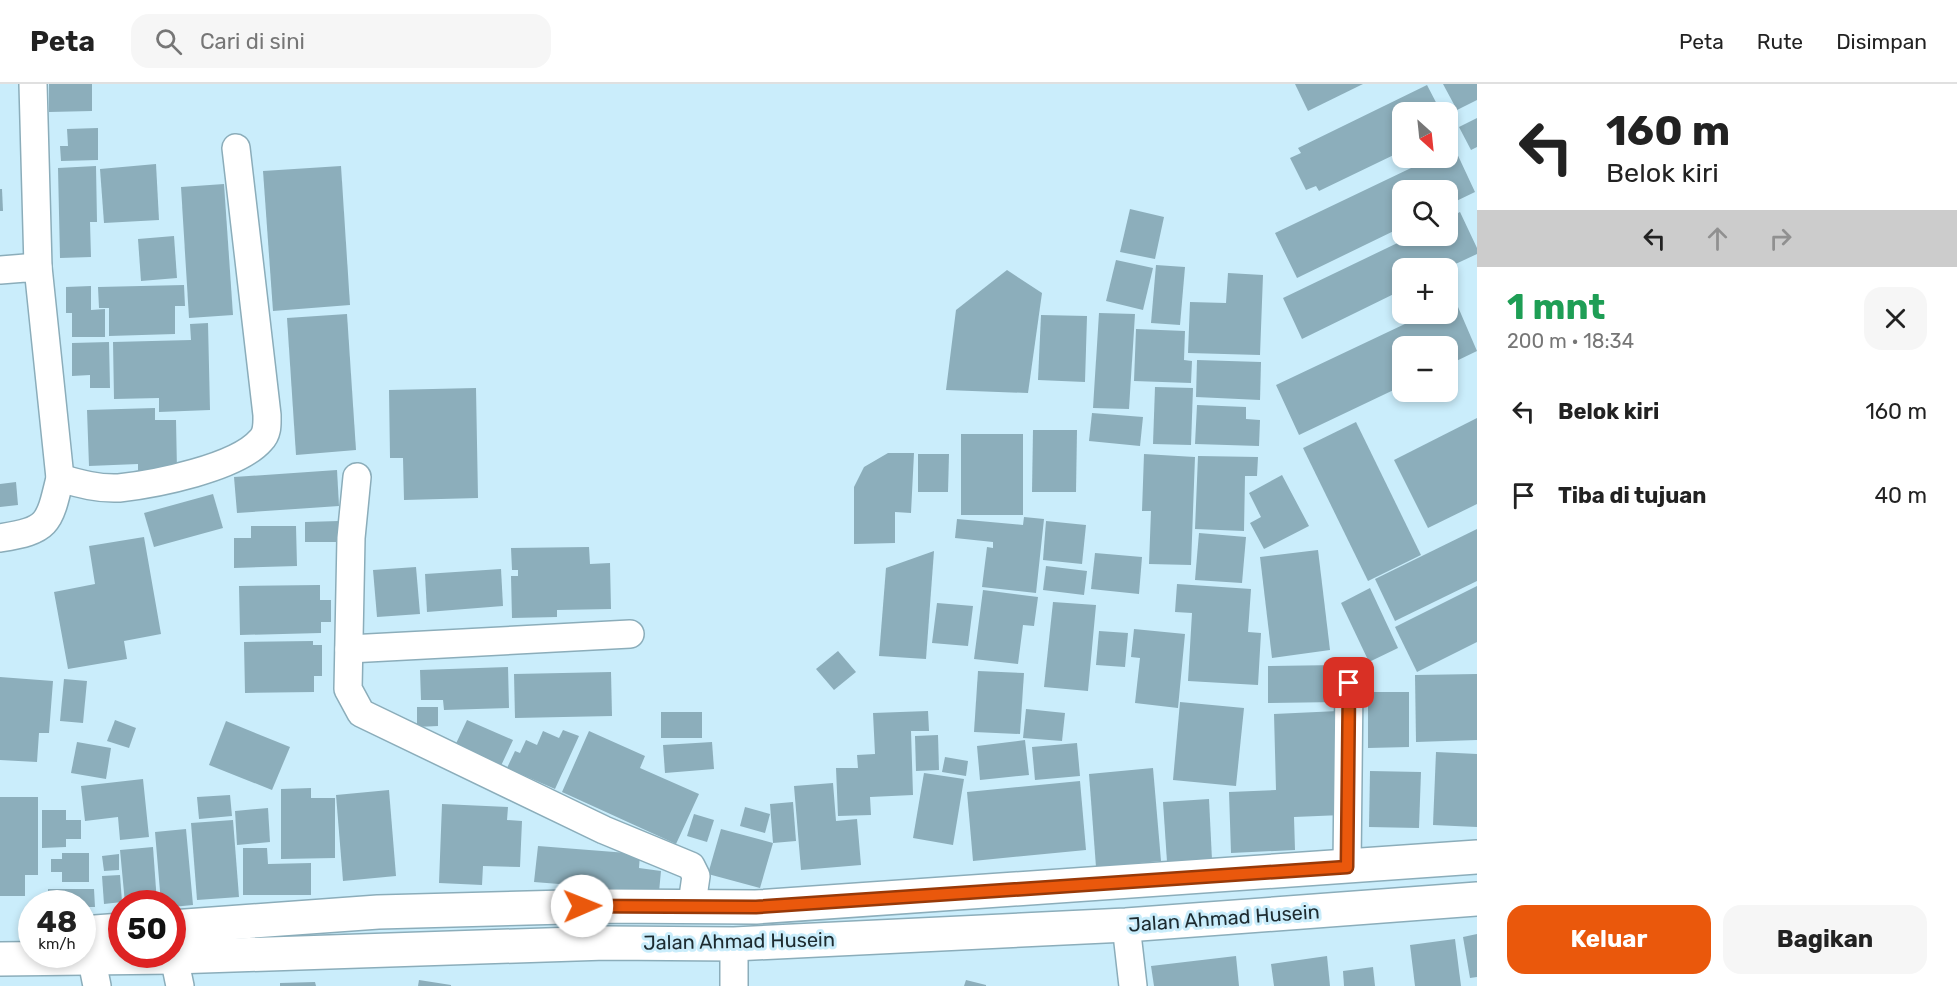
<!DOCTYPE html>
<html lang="id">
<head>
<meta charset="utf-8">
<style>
	body { margin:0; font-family:Rubik,sans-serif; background:#f6f6f6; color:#222; height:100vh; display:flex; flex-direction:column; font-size:22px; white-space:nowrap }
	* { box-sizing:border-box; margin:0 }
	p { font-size:20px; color:#767676 }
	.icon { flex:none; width:33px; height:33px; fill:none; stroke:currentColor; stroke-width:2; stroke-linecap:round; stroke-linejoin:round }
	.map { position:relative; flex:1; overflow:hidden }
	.details { display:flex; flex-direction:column; background:#fff; width:480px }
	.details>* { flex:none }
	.banner { background:#fff; color:#222; overflow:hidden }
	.needle { width:39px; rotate:153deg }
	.buttons { position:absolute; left:1392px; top:18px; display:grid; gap:12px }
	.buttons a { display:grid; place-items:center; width:66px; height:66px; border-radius:12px; background:#fff; box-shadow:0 3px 9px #0003; font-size:30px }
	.speed { position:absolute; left:18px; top:806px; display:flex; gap:12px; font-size:30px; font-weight:700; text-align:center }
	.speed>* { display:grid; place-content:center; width:78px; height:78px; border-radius:50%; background:#fff; box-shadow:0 3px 9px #0003; line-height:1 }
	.speed small { font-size:15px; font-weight:400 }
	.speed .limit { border:9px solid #d22; background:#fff; color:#111 }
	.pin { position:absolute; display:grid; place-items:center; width:51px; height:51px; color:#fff; margin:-26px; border-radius:12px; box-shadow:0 3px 9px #0006 }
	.me { position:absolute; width:66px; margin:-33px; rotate:89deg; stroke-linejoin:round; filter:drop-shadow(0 0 4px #0008) }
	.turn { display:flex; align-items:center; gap:21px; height:126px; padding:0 30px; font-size:27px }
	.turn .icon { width:78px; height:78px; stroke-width:2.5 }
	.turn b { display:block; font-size:42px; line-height:51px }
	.lanes { display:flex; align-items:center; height:57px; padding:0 30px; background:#0003; justify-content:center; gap:30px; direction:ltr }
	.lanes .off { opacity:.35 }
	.round { display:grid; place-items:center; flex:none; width:63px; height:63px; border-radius:18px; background:#f6f6f6 }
	.headline { display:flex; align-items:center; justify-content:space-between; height:102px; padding:0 30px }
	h1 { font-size:36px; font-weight:700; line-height:45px; color:#1e9e55 }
	.primary-button { display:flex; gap:12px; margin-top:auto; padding:12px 30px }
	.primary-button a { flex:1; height:69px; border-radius:18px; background:#ea580c; color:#fff; font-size:24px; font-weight:700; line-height:69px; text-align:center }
	.primary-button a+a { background:#f6f6f6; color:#222 }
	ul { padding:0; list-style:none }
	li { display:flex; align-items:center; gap:18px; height:84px; padding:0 30px }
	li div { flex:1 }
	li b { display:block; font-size:22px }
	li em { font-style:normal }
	header { display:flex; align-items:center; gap:36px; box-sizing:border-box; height:84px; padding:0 30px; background:#fff; border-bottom:2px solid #e0e0e0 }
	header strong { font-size:28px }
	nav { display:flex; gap:33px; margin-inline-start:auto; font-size:21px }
	.search { width:420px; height:54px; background:#f6f6f6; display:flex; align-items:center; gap:15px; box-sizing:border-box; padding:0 21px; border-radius:18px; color:#767676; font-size:22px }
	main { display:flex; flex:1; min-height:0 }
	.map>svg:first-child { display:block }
	.building { fill:#8caebb }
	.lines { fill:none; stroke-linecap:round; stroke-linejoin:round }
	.street-casing { stroke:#8badba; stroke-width:30 }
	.secondary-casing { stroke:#8badba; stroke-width:36 }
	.street { stroke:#fff; stroke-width:27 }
	.secondary { stroke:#fff; stroke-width:33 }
	.route-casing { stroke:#983908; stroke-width:15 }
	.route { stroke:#ea580c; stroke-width:10 }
	.labels { text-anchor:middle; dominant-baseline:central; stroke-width:6; stroke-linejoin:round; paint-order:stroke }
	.street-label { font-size:20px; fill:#1d2b30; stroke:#caedfb }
</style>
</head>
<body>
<header>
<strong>Peta</strong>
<div class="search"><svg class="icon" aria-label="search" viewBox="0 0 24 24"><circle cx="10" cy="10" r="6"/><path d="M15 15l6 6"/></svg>Cari di sini</div>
<nav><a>Peta</a><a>Rute</a><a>Disimpan</a></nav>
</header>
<main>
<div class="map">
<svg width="1477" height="902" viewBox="0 0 1477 902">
	<rect width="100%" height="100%" fill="#caedfb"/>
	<g class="building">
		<path d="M 49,0 L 92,0 L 92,27 L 49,28 Z"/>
		<path d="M 1295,0 L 1363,0 L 1308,27 Z"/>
		<path d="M 1443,0 L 1477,0 L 1477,16 L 1457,26 Z"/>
		<path d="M 1427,1 L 1441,28 L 1402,28 L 1402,67 L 1319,107 L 1316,102 L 1306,106 L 1290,74 L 1301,69 L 1298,64 Z"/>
		<path d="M 1477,34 L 1477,63 L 1471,66 L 1459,43 Z"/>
		<path d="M 98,44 L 98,76 L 61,77 L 60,62 L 68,62 L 67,45 Z"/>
		<path d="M 1454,63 L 1475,108 L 1448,121 L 1448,106 L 1402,106 L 1402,143 L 1297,194 L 1275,149 L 1432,74 L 1448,74 L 1448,66 Z"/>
		<path d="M 156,80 L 159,136 L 104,139 L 100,85 Z"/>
		<path d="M 96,82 L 97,138 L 90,138 L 91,173 L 60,174 L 58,84 Z"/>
		<path d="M 341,82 L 350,221 L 273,227 L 263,87 Z"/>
		<path d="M 224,100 L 233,231 L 189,234 L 181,103 Z"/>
		<path d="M 0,105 L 2,105 L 3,127 L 0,127 Z"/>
		<path d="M 1130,125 L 1164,133 L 1155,175 L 1120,168 Z"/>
		<path d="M 1460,128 L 1477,164 L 1477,170 L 1447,184 L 1402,184 L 1402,206 L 1302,255 L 1283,214 L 1412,152 L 1448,152 L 1448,134 Z"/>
		<path d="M 174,152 L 177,194 L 141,197 L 138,155 Z"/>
		<path d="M 1116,176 L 1153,184 L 1143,226 L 1106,217 Z"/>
		<path d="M 1156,181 L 1185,183 L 1180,241 L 1151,239 Z"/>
		<path d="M 1007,186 L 1042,209 L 1028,309 L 946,306 L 956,226 Z"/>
		<path d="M 1228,189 L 1263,191 L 1260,271 L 1188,269 L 1190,218 L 1226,219 Z"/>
		<path d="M 184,201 L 185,222 L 175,222 L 175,250 L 109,252 L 109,224 L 99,224 L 98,203 Z"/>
		<path d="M 91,202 L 91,226 L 105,225 L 105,253 L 72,253 L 72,229 L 66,229 L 66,203 Z"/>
		<path d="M 1455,216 L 1477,267 L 1448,281 L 1448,262 L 1402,262 L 1402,302 L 1299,351 L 1276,301 L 1426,230 L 1448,230 L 1448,219 Z"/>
		<path d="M 1099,229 L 1135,230 L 1129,325 L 1093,324 Z"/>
		<path d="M 347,230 L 356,366 L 296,371 L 287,234 Z"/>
		<path d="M 1041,231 L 1087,232 L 1085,298 L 1038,296 Z"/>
		<path d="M 208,239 L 210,326 L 159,328 L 159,314 L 114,315 L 113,258 L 191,256 L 190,240 Z"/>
		<path d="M 1136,245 L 1185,247 L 1184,276 L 1192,277 L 1191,299 L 1134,297 Z"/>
		<path d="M 109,258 L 110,304 L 90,304 L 90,291 L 72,292 L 72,259 Z"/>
		<path d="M 1197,276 L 1261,278 L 1260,316 L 1196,313 Z"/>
		<path d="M 1155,303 L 1193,304 L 1191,361 L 1153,360 Z"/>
		<path d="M 476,304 L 478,414 L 404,416 L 403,374 L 390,374 L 389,306 Z"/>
		<path d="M 1197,321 L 1246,323 L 1246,335 L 1260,336 L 1259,362 L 1195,360 Z"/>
		<path d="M 155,324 L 155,336 L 176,336 L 177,387 L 138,388 L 138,380 L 89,382 L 87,326 Z"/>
		<path d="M 1092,329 L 1143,333 L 1140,362 L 1089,357 Z"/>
		<path d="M 1477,334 L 1477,420 L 1428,444 L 1394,376 Z"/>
		<path d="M 1356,338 L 1421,471 L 1368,497 L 1303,364 Z"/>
		<path d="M 1033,346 L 1077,346 L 1076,408 L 1032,408 Z"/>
		<rect x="961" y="350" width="62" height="81"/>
		<path d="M 888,369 L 914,369 L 911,429 L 895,428 L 895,459 L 854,460 L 854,403 L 864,383 Z"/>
		<path d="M 918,370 L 949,370 L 948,408 L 918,408 Z"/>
		<path d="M 1144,370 L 1195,373 L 1191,481 L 1149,480 L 1151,427 L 1142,427 Z"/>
		<path d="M 1198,372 L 1258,373 L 1257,392 L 1245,392 L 1244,447 L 1195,445 Z"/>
		<path d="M 337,386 L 339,422 L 237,429 L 234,393 Z"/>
		<path d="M 1282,391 L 1309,442 L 1264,465 L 1250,439 L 1261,433 L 1249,409 Z"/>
		<path d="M 16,398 L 18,421 L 0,423 L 0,400 Z"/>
		<path d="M 213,410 L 223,444 L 154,463 L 144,429 Z"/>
		<path d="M 1024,433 L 1044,435 L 1036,509 L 982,503 L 987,463 L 993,464 L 993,458 L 955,454 L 957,435 L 1023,441 Z"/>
		<path d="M 339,437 L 339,458 L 305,458 L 305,438 Z"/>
		<path d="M 1046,437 L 1086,441 L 1082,480 L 1043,476 Z"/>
		<path d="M 251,442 L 296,442 L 297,482 L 234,484 L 234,454 L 251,454 Z"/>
		<path d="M 1477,445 L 1477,497 L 1395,537 L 1375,495 Z"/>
		<path d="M 1199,449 L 1246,453 L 1242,499 L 1195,496 Z"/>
		<path d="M 144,453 L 161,550 L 124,557 L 127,575 L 68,585 L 54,508 L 95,500 L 89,462 Z"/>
		<path d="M 589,463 L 590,480 L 610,479 L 611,525 L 557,526 L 557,533 L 512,534 L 511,492 L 518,492 L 518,486 L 512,486 L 511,464 Z"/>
		<path d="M 1318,466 L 1330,566 L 1272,574 L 1260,473 Z"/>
		<path d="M 934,467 L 926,575 L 879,572 L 886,484 Z"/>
		<path d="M 1095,469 L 1142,473 L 1139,510 L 1091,505 Z"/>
		<path d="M 1046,482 L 1087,487 L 1084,511 L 1043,506 Z"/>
		<path d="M 416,483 L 420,530 L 377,533 L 373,486 Z"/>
		<path d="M 501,485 L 503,522 L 427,528 L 425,490 Z"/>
		<path d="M 1177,500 L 1251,505 L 1248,548 L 1261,549 L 1258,601 L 1188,597 L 1192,529 L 1175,528 Z"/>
		<path d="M 320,501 L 320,516 L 331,516 L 331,538 L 321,538 L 321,549 L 240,551 L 239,502 Z"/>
		<path d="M 1477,502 L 1477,558 L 1417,588 L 1395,543 Z"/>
		<path d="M 1370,504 L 1398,564 L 1369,578 L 1341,519 Z"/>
		<path d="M 983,506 L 1038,513 L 1034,542 L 1023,541 L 1018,580 L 974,575 Z"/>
		<path d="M 1053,518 L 1096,521 L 1088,607 L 1044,603 Z"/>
		<path d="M 937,519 L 973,522 L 968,562 L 932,559 Z"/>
		<path d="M 1134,545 L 1185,550 L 1178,624 L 1135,619 L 1140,574 L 1131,573 Z"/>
		<path d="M 1099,547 L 1128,549 L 1125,583 L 1096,581 Z"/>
		<path d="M 313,557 L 313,561 L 322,561 L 322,592 L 314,592 L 314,608 L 245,609 L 244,558 Z"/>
		<path d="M 838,567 L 856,588 L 834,606 L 816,585 Z"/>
		<path d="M 1338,581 L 1338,618 L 1268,619 L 1268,582 Z"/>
		<path d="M 508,583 L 509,624 L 444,626 L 443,616 L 421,616 L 420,586 Z"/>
		<path d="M 978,587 L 1024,589 L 1020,650 L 974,648 Z"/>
		<path d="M 611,588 L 612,632 L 515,634 L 514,590 Z"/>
		<path d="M 1477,590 L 1477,656 L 1416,658 L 1415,591 Z"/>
		<path d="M 0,593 L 53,597 L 49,649 L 39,649 L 37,678 L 0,676 Z"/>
		<path d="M 64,595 L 87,597 L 83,639 L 60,637 Z"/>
		<path d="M 1368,608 L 1409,608 L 1409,663 L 1368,664 Z"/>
		<path d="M 1180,618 L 1244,624 L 1236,702 L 1173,696 Z"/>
		<path d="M 417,623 L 438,623 L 438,642 L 417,643 Z"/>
		<path d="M 1026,625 L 1065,629 L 1062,657 L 1023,654 Z"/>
		<path d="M 928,627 L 929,647 L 911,647 L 913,711 L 870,713 L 871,731 L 838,732 L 836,684 L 858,684 L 857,671 L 875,670 L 873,629 Z"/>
		<path d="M 1338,627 L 1342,731 L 1294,733 L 1295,766 L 1231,769 L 1229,708 L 1276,706 L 1274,630 Z"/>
		<rect x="661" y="628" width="41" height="26"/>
		<path d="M 115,636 L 136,644 L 129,664 L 107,657 Z"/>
		<path d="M 467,636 L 513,656 L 499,686 L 453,666 Z"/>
		<path d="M 226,637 L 290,663 L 272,706 L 209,681 Z"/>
		<path d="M 563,646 L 579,652 L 555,705 L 507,684 L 515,667 L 520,669 L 526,656 L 537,661 L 543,647 L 559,654 Z"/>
		<path d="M 589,647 L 645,672 L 640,684 L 699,710 L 676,760 L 562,708 Z"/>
		<path d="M 938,651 L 939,686 L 916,687 L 915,652 Z"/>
		<path d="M 1025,656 L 1029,691 L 980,696 L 977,662 Z"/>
		<path d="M 77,658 L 111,664 L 106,695 L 71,689 Z"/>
		<path d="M 712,658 L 714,685 L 665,689 L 663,661 Z"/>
		<path d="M 1077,659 L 1080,692 L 1035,696 L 1032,663 Z"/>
		<path d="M 1436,668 L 1477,670 L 1477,743 L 1433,741 Z"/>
		<path d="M 945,673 L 968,677 L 966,692 L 942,688 Z"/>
		<path d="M 1153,684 L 1161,777 L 1096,783 L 1089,690 Z"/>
		<path d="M 1370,687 L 1421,688 L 1419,744 L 1369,743 Z"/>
		<path d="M 924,689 L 964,695 L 953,761 L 913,754 Z"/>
		<path d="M 143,695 L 149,753 L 120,756 L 118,733 L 85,737 L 81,702 Z"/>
		<path d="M 1080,697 L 1086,766 L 973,777 L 967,708 Z"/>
		<path d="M 833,699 L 836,737 L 857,735 L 861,781 L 801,786 L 794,702 Z"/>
		<path d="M 311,704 L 311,714 L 335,714 L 335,774 L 281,775 L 281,705 Z"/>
		<path d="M 389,706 L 396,792 L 343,797 L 336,711 Z"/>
		<path d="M 230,711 L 232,732 L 199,735 L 197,713 Z"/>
		<path d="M 0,713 L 38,713 L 38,791 L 25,791 L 25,812 L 0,812 Z"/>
		<path d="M 1209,715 L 1212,776 L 1167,778 L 1163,718 Z"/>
		<path d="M 793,718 L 796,757 L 773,759 L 770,720 Z"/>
		<path d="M 442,720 L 508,723 L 507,736 L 522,737 L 520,783 L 483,782 L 482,801 L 439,799 Z"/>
		<path d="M 745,723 L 770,730 L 765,749 L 740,742 Z"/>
		<path d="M 268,724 L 270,758 L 237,761 L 235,727 Z"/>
		<path d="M 42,726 L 66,726 L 66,736 L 81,736 L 81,755 L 66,755 L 66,763 L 42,764 Z"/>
		<path d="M 694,730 L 714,736 L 707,758 L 687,752 Z"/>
		<path d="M 233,736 L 239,813 L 197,816 L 191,739 Z"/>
		<path d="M 186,745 L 193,821 L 172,823 L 172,819 L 161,819 L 155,748 Z"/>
		<path d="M 721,745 L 773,759 L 760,804 L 708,790 Z"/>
		<path d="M 538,762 L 640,770 L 639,784 L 661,787 L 659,808 L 534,798 Z"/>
		<path d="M 153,763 L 157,819 L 125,819 L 120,766 Z"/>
		<path d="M 243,764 L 267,764 L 268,780 L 311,779 L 311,811 L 243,811 Z"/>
		<path d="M 62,769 L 89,769 L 89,798 L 62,798 L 62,788 L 51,788 L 51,775 L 62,775 Z"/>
		<path d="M 119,770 L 119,786 L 104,787 L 102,772 Z"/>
		<path d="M 120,791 L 122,818 L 104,820 L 102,792 Z"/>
		<path d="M 48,805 L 94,805 L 95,823 L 82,823 L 82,819 L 48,819 Z"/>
		<path d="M 1477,850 L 1477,893 L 1470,894 L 1463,853 Z"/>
		<path d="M 1455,855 L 1461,902 L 1415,902 L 1410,861 Z"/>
		<path d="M 1236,872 L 1239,902 L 1154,902 L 1151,882 Z"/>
		<path d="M 1327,872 L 1330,902 L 1274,902 L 1271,880 Z"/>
		<path d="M 1373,883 L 1375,902 L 1344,902 L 1343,887 Z"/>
		<path d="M 419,896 L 451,901 L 451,902 L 418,902 Z"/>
		<path d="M 966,896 L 986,901 L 986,902 L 964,902 Z"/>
		<path d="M 315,898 L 316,902 L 280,902 L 280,899 Z"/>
	</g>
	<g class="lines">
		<g class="street-casing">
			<g id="street">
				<path d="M 33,0 L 38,183"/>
				<path d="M 0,186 L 38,183 L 60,394 C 49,441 48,446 0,454"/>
				<path d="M 357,393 L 351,454 L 348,605 L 361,629 L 604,746 L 691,782 L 696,792 L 692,820"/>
				<path d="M 60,394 C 80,400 99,405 119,404 C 155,400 237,384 261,356 C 268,349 267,340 267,331 L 236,64"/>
				<path d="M 349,565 L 630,550"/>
				<path d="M 1347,783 L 1349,599"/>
				<path d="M 1126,841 L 1133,902"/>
				<path d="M 91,872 L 97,902"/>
				<path d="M 174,873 L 180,902"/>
				<path d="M 734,902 L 734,860"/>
			</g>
		</g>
		<g class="secondary-casing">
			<g id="secondary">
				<path d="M 172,843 L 378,828 L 604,822 L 756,823 L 1477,773"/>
				<path d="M 82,849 L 122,846"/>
				<path d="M 0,875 L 174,873 L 606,859 L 734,860 L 1126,841 L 1477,815"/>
			</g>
		</g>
		<use href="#street" class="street"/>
		<use href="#secondary" class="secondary"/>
	</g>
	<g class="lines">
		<g class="route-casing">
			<path id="route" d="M 582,822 L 756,823 L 1347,783 L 1349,599"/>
		</g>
		<use href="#route" class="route"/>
	</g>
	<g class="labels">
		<g class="street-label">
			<text transform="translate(1224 834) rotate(-4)">Jalan Ahmad Husein</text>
			<text transform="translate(739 857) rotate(-1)">Jalan Ahmad Husein</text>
		</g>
	</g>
</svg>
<div class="buttons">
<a><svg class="needle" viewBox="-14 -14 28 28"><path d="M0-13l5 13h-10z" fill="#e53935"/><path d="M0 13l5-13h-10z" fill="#767676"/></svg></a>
<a><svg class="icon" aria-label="search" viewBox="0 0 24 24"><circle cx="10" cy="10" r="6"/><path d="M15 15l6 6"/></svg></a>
<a>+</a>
<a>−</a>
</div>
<div class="speed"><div>48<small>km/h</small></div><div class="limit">50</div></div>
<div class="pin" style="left:1349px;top:599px;background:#d93025"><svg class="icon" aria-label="arrive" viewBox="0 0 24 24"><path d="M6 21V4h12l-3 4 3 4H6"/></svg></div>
<svg class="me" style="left:582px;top:822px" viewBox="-20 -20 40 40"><circle r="19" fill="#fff"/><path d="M0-13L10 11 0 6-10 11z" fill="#ea580c"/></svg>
</div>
<section class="details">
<div class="banner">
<div class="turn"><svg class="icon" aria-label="left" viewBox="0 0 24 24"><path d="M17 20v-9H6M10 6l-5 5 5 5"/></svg><div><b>160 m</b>Belok kiri</div></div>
<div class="lanes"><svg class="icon" aria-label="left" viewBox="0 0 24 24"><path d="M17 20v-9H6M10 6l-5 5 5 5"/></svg><svg class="icon off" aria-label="ahead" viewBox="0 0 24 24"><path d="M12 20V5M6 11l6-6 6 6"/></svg><svg class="icon off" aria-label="right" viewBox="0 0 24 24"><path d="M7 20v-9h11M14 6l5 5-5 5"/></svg></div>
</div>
<div class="headline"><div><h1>1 mnt</h1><p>200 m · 18:34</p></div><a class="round"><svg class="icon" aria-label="close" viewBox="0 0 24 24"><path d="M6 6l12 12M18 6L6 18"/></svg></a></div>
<ul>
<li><svg class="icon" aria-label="left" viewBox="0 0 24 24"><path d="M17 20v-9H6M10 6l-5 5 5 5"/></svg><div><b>Belok kiri</b></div><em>160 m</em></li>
<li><svg class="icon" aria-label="arrive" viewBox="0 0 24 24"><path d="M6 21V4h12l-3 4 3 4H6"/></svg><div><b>Tiba di tujuan</b></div><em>40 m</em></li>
</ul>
<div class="primary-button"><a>Keluar</a><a>Bagikan</a></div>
</section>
</main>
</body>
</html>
